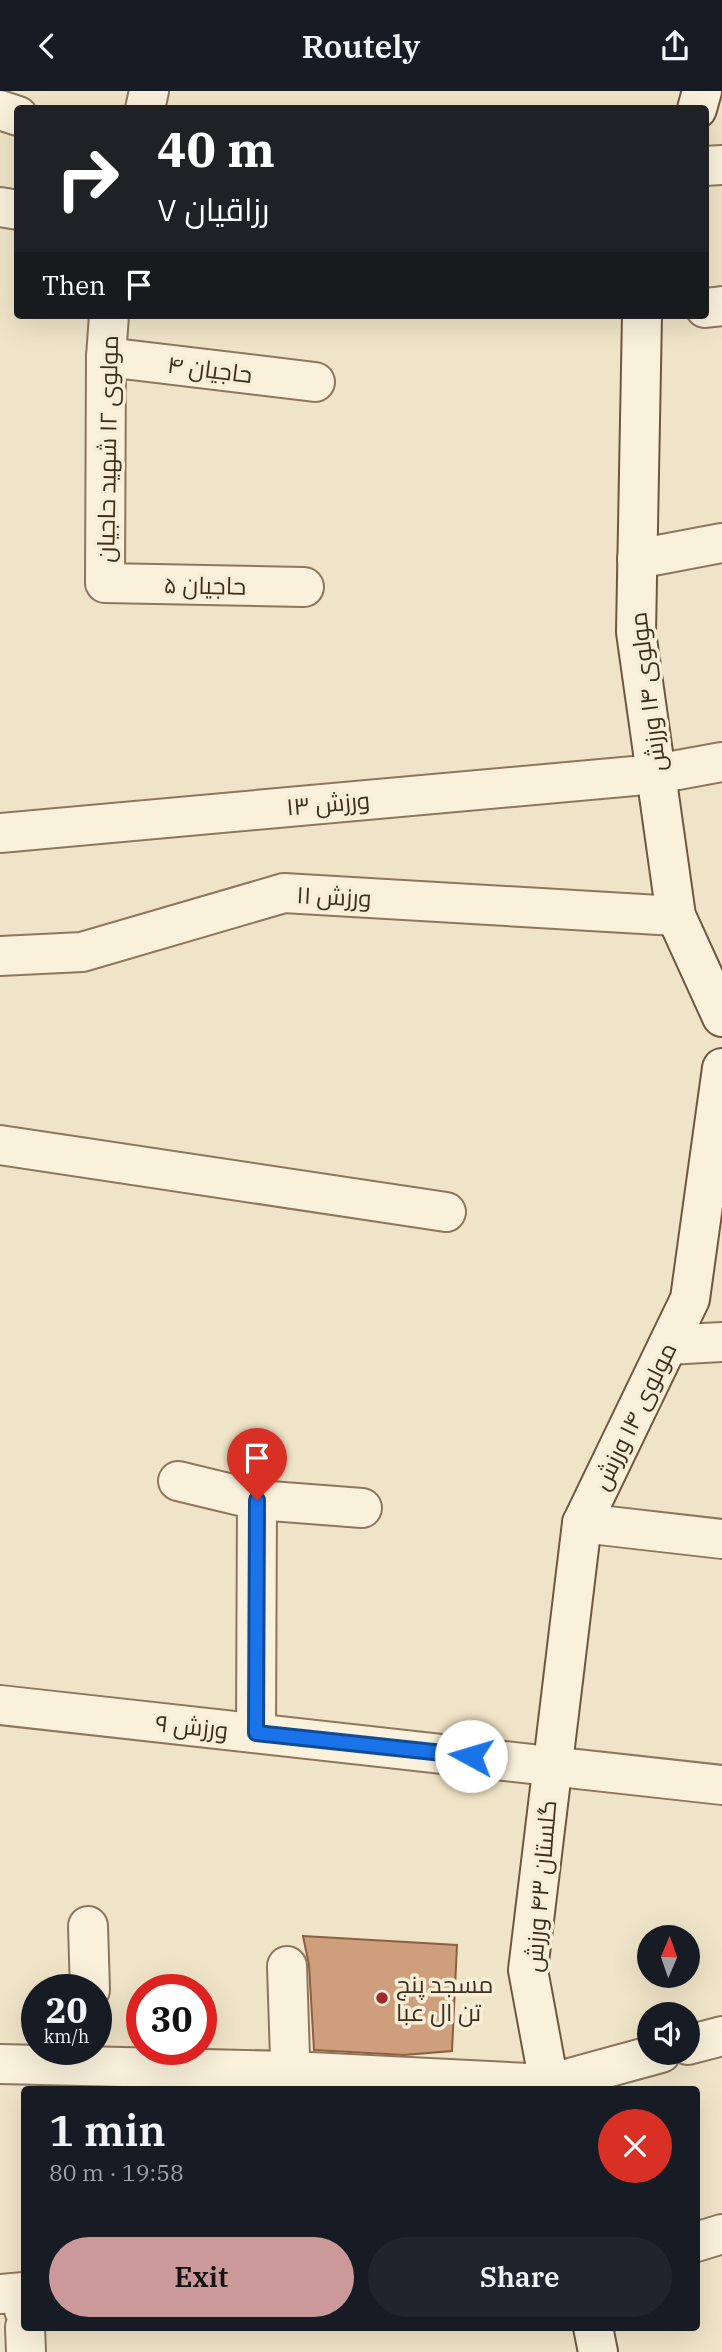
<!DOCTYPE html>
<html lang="en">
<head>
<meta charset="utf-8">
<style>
	body { margin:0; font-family:"IBM Plex Serif",Cairo,serif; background:#20242c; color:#f1f3f6; height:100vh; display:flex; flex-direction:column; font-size:26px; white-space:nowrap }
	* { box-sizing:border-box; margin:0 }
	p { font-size:23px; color:#9ea1a6 }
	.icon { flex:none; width:38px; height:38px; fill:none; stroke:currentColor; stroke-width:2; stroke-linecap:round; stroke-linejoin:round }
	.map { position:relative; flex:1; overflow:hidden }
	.sheet { position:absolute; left:21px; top:1995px; width:679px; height:245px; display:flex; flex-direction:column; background:#171b24; border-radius:7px; box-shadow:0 7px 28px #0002 }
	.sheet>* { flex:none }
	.banner { position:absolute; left:14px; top:14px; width:695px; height:214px; border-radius:7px; box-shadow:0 7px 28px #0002; background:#202124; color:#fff; overflow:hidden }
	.needle { width:46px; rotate:2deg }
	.tools { position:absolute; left:637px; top:1834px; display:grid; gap:14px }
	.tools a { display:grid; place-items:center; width:63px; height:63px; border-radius:50%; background:#171b24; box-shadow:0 7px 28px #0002; font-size:35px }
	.speed { position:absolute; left:21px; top:1883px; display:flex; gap:14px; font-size:35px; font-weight:700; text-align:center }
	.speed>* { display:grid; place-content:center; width:91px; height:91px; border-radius:50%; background:#171b24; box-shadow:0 7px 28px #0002; line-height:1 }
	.speed small { font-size:18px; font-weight:400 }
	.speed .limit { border:10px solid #d22; background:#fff; color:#111 }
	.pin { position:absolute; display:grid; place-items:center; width:60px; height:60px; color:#fff; margin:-72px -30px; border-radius:50% 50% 50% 0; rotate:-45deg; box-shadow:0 0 7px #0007 }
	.pin .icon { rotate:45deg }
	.me { position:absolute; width:77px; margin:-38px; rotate:276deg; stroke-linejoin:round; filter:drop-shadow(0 0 5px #0008) }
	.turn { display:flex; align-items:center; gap:24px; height:147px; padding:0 28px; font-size:32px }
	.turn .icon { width:91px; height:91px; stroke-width:2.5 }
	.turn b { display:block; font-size:49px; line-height:60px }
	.then { display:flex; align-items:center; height:66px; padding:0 28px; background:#0003; gap:14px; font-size:26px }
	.round { display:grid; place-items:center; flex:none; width:74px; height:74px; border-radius:37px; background:#20242c }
	.headline { display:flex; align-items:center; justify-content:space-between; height:119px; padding:0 28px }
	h1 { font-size:42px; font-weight:600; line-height:52px }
	.cta { display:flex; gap:14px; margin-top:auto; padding:14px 28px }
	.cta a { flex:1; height:80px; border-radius:42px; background:#cc999b; color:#111; font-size:28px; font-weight:600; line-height:80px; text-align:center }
	.cta a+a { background:#20242c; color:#f1f3f6 }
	header { display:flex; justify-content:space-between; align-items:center; height:91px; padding:0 28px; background:#171b24; font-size:32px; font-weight:600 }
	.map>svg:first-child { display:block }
	.building { fill:#cf9f7d; stroke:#8d5f41; stroke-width:2 }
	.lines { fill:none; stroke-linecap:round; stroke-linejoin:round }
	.street-casing { stroke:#8d765c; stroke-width:42 }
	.secondary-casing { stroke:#6f573f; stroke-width:42 }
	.street { stroke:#faf1dc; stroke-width:38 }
	.secondary { stroke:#faf1dc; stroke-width:38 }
	.route-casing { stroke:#114b97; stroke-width:18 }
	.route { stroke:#1a73e8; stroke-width:12 }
	.poi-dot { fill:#9e2a2b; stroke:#f7eed8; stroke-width:2.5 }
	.labels { text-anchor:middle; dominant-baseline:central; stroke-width:7; stroke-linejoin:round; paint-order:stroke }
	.street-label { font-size:24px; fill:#3d2e20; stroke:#f7eed8 }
	.poi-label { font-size:24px; fill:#3d2e20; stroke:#f7eed8; text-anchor:start }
</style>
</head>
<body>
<header><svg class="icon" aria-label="back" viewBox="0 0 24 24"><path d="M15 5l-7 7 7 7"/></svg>Routely<svg class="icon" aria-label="share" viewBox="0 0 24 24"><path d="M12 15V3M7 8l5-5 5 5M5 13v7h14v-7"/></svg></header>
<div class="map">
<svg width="722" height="2261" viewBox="0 0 722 2261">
	<rect width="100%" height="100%" fill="#f0e4c8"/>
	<path class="building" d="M 303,1845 L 457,1854 L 452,1960 L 404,1964 L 314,1959 L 309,1874 Z"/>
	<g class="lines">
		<g class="street-casing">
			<g id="street">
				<path d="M 145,18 L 149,0"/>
				<path d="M 0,19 L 18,25"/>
				<path d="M 705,75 L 722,74"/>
				<path d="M 0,116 L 18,119"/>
				<path d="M 705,217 L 722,215"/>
				<path d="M 109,224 L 106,266 L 105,492 L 304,496"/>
				<path d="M 106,266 L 315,291"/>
				<path d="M 637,468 L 722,452"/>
				<path d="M 0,742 L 656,683 L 722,671"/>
				<path d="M 0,865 L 82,861 L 284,802 L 676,825"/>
				<path d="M 0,1054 L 446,1121"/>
				<path d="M 668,1254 L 722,1251"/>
				<path d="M 178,1390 L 257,1409 L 362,1417"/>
				<path d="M 582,1432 L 722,1448"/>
				<path d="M 0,1614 L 722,1694"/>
				<path d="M 256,1642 L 257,1409"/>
				<path d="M 88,1835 L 90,1899"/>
				<path d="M 287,1875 L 291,1998"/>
				<path d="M 688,1954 L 722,1945"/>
				<path d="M 0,1973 L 290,1980 L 548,1993 L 661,1962"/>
				<path d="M 696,2151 L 722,2143"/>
				<path d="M 0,2203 L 24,2201 L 24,2219"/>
				<path d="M 25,2236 L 26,2261"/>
			</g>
		</g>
		<g class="secondary-casing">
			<g id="secondary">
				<path d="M 697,18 L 702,0"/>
				<path d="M 642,224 L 636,541 L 676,825 L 722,926"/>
				<path d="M 550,1998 L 528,1879 L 582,1432 L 690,1208 L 722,977"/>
				<path d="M 593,2236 L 598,2261"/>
			</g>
		</g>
		<use href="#street" class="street"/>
		<use href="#secondary" class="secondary"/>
	</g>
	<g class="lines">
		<g class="route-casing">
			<path id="route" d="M 257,1409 L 256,1642 L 471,1665"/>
		</g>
		<use href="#route" class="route"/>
	</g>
	<circle class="poi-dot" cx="382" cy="1907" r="7"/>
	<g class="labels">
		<g class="street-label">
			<text transform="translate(210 278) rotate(7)">حاجیان ۴</text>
			<text transform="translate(107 358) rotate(-89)">مولوی ۱۲ شهید حاجیان</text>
			<text transform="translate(205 494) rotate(1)">حاجیان ۵</text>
			<text transform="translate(647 601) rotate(-97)">مولوی ۱۴ ورزش</text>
			<text transform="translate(328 712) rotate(-5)">ورزش ۱۳</text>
			<text transform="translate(334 805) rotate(3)">ورزش ۱۱</text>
			<text transform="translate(634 1325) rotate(-64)">مولوی ۱۴ ورزش</text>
			<text transform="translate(192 1635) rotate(6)">ورزش ۹</text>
			<text transform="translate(540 1795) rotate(-85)">گلستان ۴۳ ورزش</text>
		</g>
		<g class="poi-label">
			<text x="396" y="1893">مسجد پنج<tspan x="396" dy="28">تن ال عبا</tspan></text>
		</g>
	</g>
</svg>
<div class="tools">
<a><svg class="needle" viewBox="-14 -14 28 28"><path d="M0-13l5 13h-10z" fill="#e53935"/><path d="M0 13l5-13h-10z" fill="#9ea1a6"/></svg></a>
<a><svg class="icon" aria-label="sound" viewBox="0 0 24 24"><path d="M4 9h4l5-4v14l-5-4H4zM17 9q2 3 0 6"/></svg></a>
</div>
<div class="speed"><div>20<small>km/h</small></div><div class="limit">30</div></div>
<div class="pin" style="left:257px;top:1409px;background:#d93025"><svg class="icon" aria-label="arrive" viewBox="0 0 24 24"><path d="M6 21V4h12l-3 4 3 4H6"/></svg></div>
<svg class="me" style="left:471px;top:1665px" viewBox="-20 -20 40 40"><circle r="19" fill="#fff"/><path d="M0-13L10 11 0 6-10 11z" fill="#1a73e8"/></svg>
<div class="banner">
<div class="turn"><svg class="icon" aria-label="right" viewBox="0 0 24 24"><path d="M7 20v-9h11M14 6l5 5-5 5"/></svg><div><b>40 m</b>رزاقیان ۷</div></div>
<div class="then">Then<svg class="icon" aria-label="arrive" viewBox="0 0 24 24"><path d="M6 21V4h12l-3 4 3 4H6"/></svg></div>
</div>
<section class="sheet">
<div class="headline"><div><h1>1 min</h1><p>80 m · 19:58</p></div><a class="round" style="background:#d93025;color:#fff"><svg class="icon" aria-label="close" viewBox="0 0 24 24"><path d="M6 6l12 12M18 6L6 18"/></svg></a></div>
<div class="cta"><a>Exit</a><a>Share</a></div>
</section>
</div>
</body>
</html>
